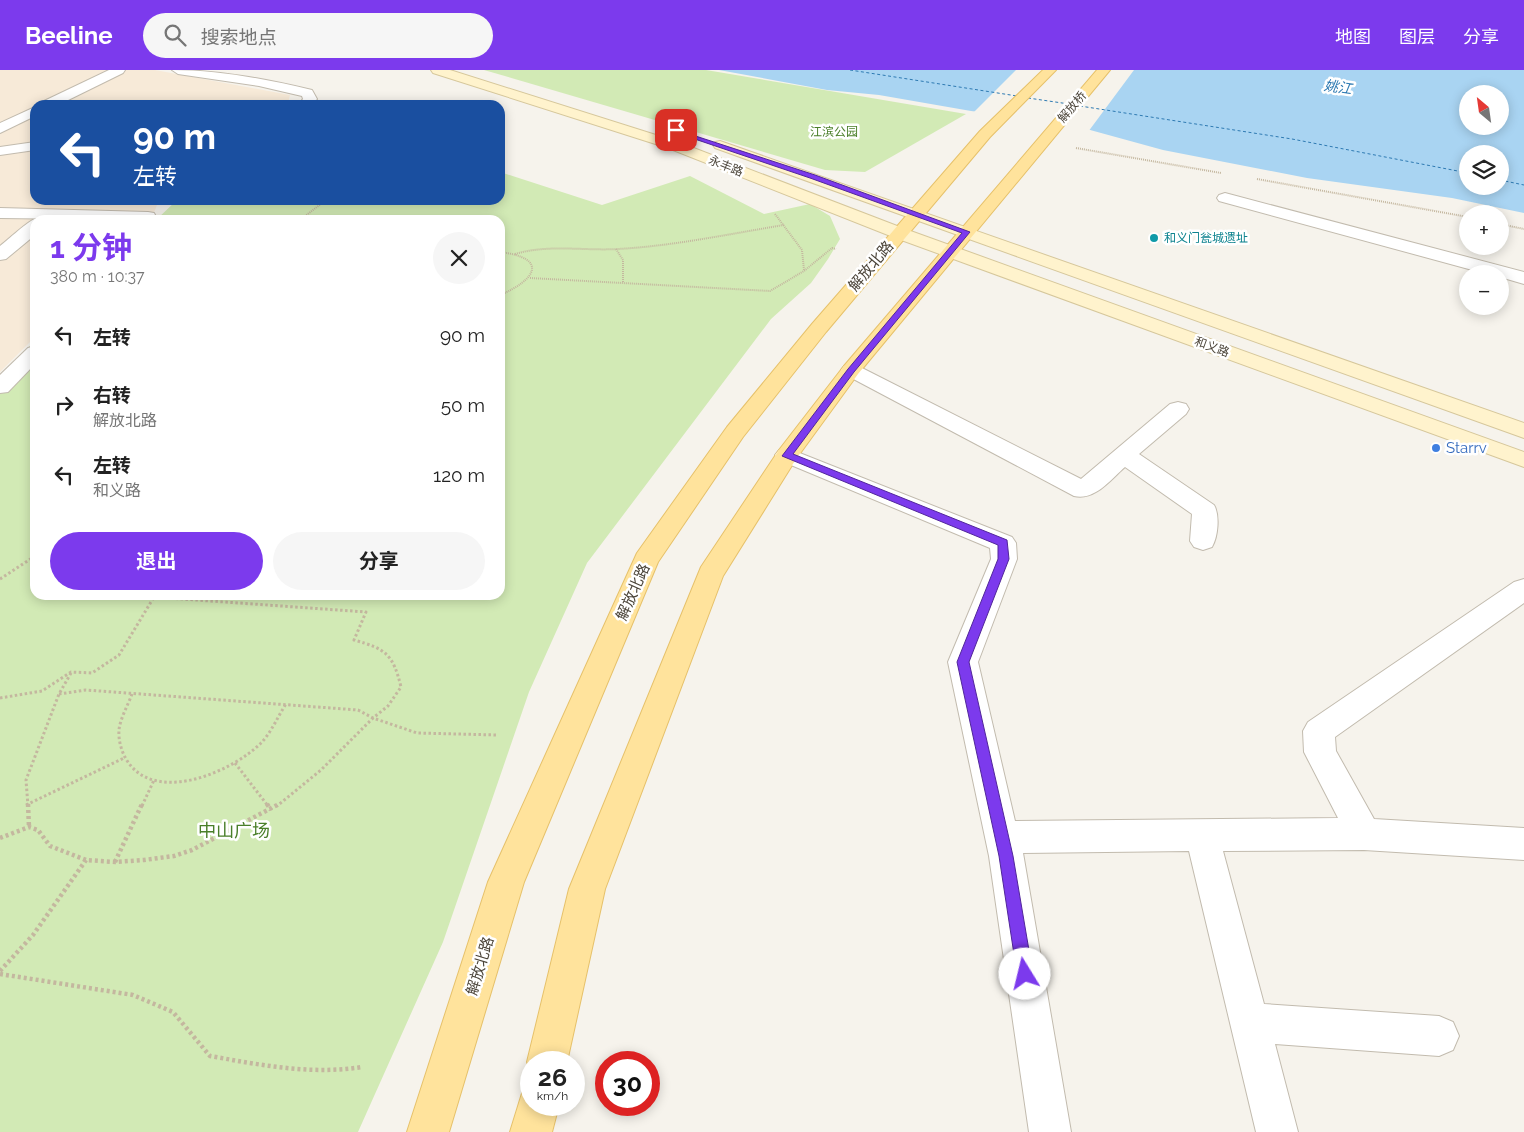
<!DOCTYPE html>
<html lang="zh">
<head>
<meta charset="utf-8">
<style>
	body { margin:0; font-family:Raleway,"Noto Sans SC",sans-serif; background:#f6f6f6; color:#222; height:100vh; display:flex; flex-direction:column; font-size:19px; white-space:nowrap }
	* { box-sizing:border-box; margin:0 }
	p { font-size:16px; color:#767676 }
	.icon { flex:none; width:28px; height:28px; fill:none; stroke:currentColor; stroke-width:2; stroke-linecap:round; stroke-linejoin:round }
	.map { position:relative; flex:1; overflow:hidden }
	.sheet { position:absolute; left:30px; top:145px; width:475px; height:385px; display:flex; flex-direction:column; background:#fff; border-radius:15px; box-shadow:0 2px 12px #0003 }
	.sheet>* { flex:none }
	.banner { position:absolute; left:30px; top:30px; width:475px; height:105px; border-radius:15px; box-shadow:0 2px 12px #0003; background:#1a4fa0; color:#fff; overflow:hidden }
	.needle { width:32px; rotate:331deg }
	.fabs { position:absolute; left:1459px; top:15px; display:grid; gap:10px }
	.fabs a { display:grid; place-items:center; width:50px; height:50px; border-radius:50%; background:#fff; box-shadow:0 2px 12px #0003; font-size:25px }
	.speed { position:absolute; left:520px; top:981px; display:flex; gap:10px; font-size:25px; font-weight:700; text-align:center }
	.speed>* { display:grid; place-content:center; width:65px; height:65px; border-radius:50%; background:#fff; box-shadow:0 2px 12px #0003; line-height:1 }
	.speed small { font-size:12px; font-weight:400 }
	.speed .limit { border:8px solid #d22; background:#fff; color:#111 }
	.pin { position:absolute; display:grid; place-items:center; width:42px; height:42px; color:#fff; margin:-21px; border-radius:10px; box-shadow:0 2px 8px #0006 }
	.me { position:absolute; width:55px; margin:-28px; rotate:351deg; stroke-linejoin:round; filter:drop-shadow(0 0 4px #0008) }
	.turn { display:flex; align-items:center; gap:18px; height:105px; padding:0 20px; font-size:22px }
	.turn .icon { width:65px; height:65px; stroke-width:2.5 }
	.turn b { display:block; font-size:35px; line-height:42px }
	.round { display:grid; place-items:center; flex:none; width:52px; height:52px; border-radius:26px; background:#f6f6f6 }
	.head { display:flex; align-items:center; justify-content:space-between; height:85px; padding:0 20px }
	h1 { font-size:30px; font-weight:700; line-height:38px; color:#7c3aed }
	.primary-button { display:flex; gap:10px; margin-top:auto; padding:10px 20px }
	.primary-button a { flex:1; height:58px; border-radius:30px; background:#7c3aed; color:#fff; font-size:20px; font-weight:700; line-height:58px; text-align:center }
	.primary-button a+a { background:#f6f6f6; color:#222 }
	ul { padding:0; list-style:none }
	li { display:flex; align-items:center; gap:15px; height:70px; padding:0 20px }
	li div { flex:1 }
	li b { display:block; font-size:19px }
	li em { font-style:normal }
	header { display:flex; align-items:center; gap:30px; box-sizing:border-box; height:70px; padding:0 25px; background:#7c3aed; color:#fff }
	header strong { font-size:24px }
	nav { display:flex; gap:28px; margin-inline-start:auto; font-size:18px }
	.search { width:350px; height:45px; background:#f6f6f6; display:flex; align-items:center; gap:12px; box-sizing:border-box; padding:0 18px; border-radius:28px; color:#767676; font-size:19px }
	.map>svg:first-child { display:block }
	.commercial { fill:#f7ead8 }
	.green { fill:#d2eab5 }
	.water { fill:#a9d4f2; fill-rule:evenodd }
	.pier { fill:#f6f3ec }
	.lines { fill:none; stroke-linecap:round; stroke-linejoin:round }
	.ferry { stroke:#2e7ab2; stroke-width:1; stroke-dasharray:3 2.5; stroke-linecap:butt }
	.street-casing { stroke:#c2bbae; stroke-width:2 }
	.secondary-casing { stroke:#d6c79b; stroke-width:2 }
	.primary-casing { stroke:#e6c16a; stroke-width:2 }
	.path-far2 { stroke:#c4b79f; stroke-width:2; stroke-dasharray:1 1; stroke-linecap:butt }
	.path-far1 { stroke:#c4b79f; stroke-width:3; stroke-dasharray:2.5 2.5; stroke-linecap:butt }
	.path { stroke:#c4b79f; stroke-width:4.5; stroke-dasharray:3 3; stroke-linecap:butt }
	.street { fill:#fff; fill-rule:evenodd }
	.secondary { fill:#fff3cd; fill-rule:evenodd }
	.primary { fill:#ffe39c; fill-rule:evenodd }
	.route { fill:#7c3aed; stroke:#51269a }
	.culture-dot { fill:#0f9aa8; stroke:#fff; stroke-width:2 }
	.shop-dot { fill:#3f7fe0; stroke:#fff; stroke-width:2 }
	.labels { text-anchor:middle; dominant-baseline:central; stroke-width:5; stroke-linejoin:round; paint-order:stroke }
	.far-street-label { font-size:12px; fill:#4b4439; stroke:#fff }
	.far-park-label { font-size:12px; fill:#4a7f2a; stroke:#fff }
	.far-culture-label { font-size:12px; fill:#0d838f; stroke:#fff; text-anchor:start }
	.far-water-label { font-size:14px; font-style:italic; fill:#2e7ab2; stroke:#fff }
	.street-label { font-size:15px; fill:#4b4439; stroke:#fff }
	.shop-label { font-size:15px; fill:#366cbe; stroke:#fff; text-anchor:start }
	.near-park-label { font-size:18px; fill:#4a7f2a; stroke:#fff }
</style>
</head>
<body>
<header>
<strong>Beeline</strong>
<div class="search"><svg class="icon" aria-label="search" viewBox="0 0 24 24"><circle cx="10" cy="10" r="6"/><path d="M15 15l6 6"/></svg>搜索地点</div>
<nav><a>地图</a><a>图层</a><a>分享</a></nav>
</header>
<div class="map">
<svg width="1524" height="1062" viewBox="0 0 1524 1062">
	<rect width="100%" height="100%" fill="#f6f3ec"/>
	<path class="commercial" d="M 0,0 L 155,0 L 290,25 L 288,33 L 284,35 L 35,35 L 35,130 L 159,130 L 151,150 L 35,150 L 35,267 L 0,302 Z"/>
	<g class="green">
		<path d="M 484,0 L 706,0 L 966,44 L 865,102 L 825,100 Z"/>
		<path d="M 500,102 L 602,135 L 690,106 L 764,144 L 810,134 L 830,146 L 840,169 L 828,189 L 811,213 L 771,249 L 587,493 L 529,622 L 443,872 L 358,1062 L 0,1062 L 0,306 L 35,271 L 35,525 L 500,525 L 500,150 L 156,150 L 177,130 L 500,130 Z"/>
	</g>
	<path class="water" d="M 719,0 L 1524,0 L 1524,143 L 1452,128 L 1307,108 L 1163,80 L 1061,52 L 971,41 L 879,25 L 827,20 ZM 1468,24 L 1500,24 L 1500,56 L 1468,56 ZM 1468,84 L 1500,84 L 1500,116 L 1468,116 Z"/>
	<path class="pier" d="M 1016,0 L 1134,0 L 1088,62 L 1060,55 L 972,44 Z"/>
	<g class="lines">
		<g class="ferry">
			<path d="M 850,0 L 1017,26"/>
			<path d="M 1028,28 L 1069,34"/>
			<path d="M 1080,36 L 1292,69 L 1468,103"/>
			<path d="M 1500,110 L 1524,115"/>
		</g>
		<g class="street-casing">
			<g id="street">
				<path d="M 109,0 L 125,0 L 123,3 L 58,35 L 40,35 L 42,32 Z"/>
				<path d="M 172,0 C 219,0 265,9 312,20 L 317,29 L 312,35 L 298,35 L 303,29 L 302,26 L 259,16 L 178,4 Z"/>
				<path d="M 35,37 L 35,46 L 0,63 L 0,53 Z"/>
				<path d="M 35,72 L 35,80 L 0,85 L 0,77 Z"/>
				<path d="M 1225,123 L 1524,202 L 1524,214 L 1500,207 L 1500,204 L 1487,204 L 1219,131 L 1217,128 L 1219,125 Z"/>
				<path d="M 0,138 L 148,142 L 154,143 L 156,147 L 154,150 L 0,148 Z"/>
				<path d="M 35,149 L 39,150 L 35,150 L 35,165 L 6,189 L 0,190 L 0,176 C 8,170 28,151 35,149 Z"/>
				<path d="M 35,276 L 35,294 L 8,322 L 0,323 L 0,305 L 28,278 Z"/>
				<path d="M 851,294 L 858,296 L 1081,409 L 1170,334 L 1178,332 L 1186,334 L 1189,339 L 1186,344 L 1139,384 L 1214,435 C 1220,445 1218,467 1212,477 L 1203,480 L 1194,477 L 1190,471 L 1192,444 L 1125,397 C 1111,409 1095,431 1074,426 L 844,304 L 841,300 L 844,296 Z"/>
				<path d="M 787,378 L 1012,467 L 1016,473 L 1017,489 L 978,592 L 1015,751 L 1338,748 L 1304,682 L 1303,661 L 1308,652 L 1514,512 L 1524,509 L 1524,533 L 1335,667 L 1336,681 L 1374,749 L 1524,758 L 1524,790 L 1364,780 L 1223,781 L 1264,934 L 1439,946 L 1453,952 L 1459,966 L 1453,980 L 1439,986 L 1275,974 L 1298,1062 L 1256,1062 L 1189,781 L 1023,783 L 1071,1062 L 1029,1062 L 989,786 L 948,592 L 991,489 L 990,478 L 779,390 L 775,385 L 779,380 Z"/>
			</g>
		</g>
		<g class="secondary-casing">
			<g id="secondary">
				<path d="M 431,0 L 450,0 L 678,72 L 905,159 L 1524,382 L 1524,397 L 893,167 L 668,78 L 433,3 Z"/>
				<path d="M 720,71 L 1524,353 L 1524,368 L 715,78 L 713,75 L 715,72 Z"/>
			</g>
		</g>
		<g class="primary-casing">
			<g id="primary">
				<path d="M 1043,0 L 1056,0 L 990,67 L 826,262 L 743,367 L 658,492 L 524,812 L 449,1062 L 407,1062 L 488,812 L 637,483 L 727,357 L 812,254 L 980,61 Z"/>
				<path d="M 1097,0 L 1110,0 L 858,304 L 796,389 L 723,506 L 605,819 L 567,992 L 531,992 L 531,1003 L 527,992 L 569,819 L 701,497 L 779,380 L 844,296 Z"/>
				<path d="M 531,1017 L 531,1035 L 559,1035 L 552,1062 L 510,1062 L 523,1020 Z"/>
			</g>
		</g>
		<g class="path-far2">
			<path d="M 1076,78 L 1221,103"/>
			<path d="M 1257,109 L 1468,147"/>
			<path d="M 775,144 L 802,180 L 804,200"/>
			<path d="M 300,150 L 326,130"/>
			<path d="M 1500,154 L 1524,159"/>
			<path d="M 616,179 L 623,190 L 623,213"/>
			<path d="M 500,182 C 549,188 536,210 500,225"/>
			<path d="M 515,184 C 549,174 583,181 618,179 C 673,176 729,164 784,155"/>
			<path d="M 530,208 L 770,221 L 804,201 L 832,178 L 836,179"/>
		</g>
		<g class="path-far1">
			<path d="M 0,509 L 35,486"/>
			<path d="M 59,624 L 86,620 L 358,640 L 373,648 L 417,663 L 498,665"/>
			<path d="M 132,624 C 128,635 120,649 119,660 C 118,672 123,687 131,696 C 162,732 233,701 261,673 C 271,663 278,646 286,634"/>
			<path d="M 0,628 L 42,621 L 71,602 L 92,603 L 119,585 L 154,527 L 366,542 L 354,570 C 386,579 393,584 401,617 L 388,636 L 373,648 L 321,700 L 277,736"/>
			<path d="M 235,693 L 268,736"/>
			<path d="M 26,735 L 124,688"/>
			<path d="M 28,736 L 26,710 L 59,624 L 71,603"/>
			<path d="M 142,736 L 154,710"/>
		</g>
		<g class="path">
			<path d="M 28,734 L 29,757"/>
			<path d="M 267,734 L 271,740"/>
			<path d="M 0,768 L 29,757 L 38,760 L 50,776 L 86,790 L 115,792 L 144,790 L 174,786 L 192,780 L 279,734"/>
			<path d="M 115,792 L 142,734"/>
			<path d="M 0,901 L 33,865 L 86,790"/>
			<path d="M 0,904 L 133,925 L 173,942 L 210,986 C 261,995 310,1005 362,997"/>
		</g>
		<use href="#street" class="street"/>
		<use href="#secondary" class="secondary"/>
		<use href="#primary" class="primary"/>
	</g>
	<path class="route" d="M 674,59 L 815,105 L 970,162 L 854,302 L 793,384 L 1007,470 L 1009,489 L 969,592 L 1013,786 L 1033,904 L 1031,910 L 1025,912 L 1020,910 L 1017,904 L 999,786 L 957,592 L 998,489 L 998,475 L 782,386 L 848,299 L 962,163 L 810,108 L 674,62 Z"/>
	<circle class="culture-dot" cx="1154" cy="168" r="5"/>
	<circle class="shop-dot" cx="1436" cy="378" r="5"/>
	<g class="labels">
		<g class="far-street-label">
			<text transform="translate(1072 37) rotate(-49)">解放桥</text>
			<text transform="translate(726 96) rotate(22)">永丰路</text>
			<text transform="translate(1212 277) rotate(20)">和义路</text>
		</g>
		<g class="far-park-label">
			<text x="834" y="62">江滨公园</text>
		</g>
		<g class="far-culture-label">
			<text x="1164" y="168">和义门瓮城遗址</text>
		</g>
		<g class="far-water-label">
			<text transform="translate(1338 17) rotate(8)">姚江</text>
		</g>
		<g class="street-label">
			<text transform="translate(871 196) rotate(-50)">解放北路</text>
			<text transform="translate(633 522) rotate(-66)">解放北路</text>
			<text transform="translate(480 896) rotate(-73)">解放北路</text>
		</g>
		<g class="shop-label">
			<text x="1446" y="378">Starrv</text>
		</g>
		<g class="near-park-label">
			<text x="234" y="760">中山广场</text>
		</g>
	</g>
</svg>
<div class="fabs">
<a><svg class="needle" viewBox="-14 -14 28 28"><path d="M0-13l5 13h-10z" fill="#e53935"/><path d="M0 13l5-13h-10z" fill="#767676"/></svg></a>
<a><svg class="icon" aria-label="layers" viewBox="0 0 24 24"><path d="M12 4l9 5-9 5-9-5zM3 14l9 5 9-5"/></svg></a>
<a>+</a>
<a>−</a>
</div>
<div class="speed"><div>26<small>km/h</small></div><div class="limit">30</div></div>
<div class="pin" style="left:676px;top:60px;background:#d93025"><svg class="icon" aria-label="arrive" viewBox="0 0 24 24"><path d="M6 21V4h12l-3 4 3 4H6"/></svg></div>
<svg class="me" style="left:1025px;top:904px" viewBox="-20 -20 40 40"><circle r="19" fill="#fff"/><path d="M0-13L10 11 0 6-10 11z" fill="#7c3aed"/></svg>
<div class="banner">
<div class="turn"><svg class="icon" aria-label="left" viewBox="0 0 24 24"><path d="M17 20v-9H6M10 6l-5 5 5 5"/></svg><div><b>90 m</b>左转</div></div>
</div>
<section class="sheet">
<div class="head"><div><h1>1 分钟</h1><p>380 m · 10:37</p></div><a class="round"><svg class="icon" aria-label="close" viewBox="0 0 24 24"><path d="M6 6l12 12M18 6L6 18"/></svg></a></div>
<ul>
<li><svg class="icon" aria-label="left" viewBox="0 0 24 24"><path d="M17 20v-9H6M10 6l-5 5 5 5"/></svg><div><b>左转</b></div><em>90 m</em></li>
<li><svg class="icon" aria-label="right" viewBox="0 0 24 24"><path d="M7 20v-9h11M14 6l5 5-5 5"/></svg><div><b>右转</b><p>解放北路</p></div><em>50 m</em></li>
<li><svg class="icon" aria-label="left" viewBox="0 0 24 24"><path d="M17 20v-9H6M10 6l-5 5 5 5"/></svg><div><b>左转</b><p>和义路</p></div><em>120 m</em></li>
</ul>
<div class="primary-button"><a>退出</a><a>分享</a></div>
</section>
</div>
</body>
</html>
